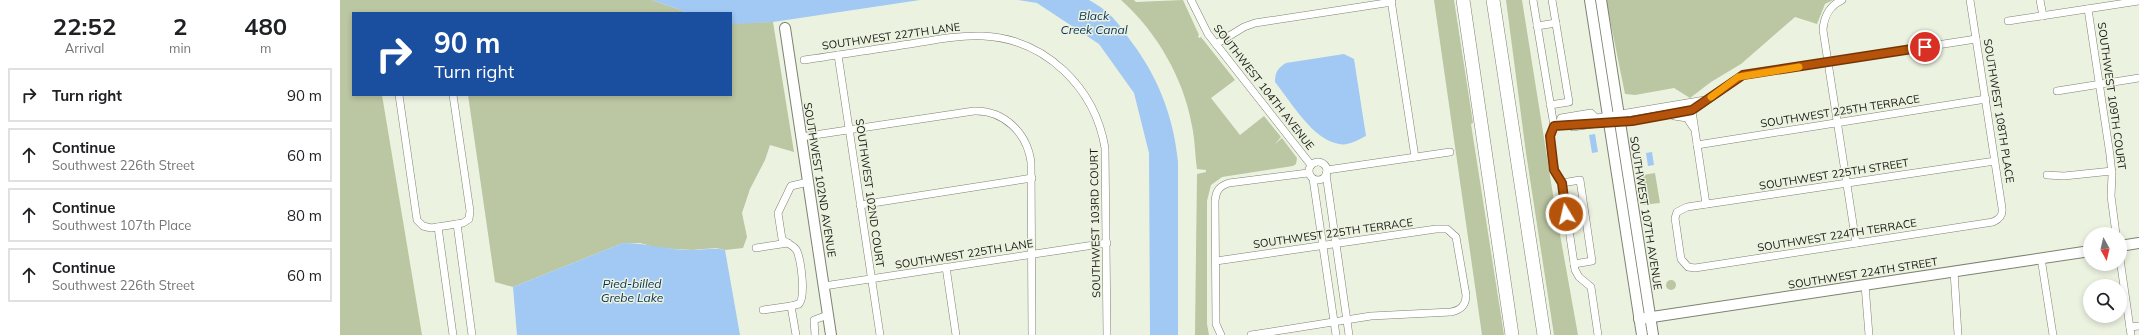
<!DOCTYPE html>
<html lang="en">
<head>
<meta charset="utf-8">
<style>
	body { margin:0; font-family:Mulish,sans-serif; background:#f2f2f2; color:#202124; height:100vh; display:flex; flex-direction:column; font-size:15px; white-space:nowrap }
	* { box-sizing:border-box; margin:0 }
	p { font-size:13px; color:#757577 }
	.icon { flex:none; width:22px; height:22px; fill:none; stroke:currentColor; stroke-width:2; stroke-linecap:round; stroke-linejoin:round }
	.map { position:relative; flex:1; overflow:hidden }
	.details { display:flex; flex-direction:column; background:#fff; width:340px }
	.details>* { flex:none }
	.guide { position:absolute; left:12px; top:12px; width:380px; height:84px; border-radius:0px; box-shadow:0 2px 6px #0003; background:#1a4fa0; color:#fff; overflow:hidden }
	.needle { width:26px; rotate:172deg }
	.buttons { position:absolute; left:1743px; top:227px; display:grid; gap:8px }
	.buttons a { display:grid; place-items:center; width:44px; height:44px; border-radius:50%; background:#fff; box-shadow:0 2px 6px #0003; font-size:20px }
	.pin { position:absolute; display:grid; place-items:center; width:34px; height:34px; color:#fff; margin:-17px; border:2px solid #fff; border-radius:50%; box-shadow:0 1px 4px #0007 }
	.me { position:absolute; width:44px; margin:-22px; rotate:351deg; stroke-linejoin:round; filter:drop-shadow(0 0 3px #0008) }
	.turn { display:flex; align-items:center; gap:14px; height:84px; padding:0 16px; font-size:18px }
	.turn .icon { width:52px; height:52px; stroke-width:2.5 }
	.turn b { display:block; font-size:28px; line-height:34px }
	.eta { display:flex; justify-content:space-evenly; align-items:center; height:68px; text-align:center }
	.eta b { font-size:24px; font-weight:700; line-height:28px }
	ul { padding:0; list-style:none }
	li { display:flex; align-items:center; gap:12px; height:54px; margin:0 8px 6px; padding:0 8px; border:2px solid #e0e0e0; border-radius:0px }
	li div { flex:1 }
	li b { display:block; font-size:15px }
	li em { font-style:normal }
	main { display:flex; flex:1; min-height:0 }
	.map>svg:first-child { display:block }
	.green { fill:#bbc6a2 }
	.water { fill:#a1c9f4 }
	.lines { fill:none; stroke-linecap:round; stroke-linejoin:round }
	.street-casing { stroke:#7d8272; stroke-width:8 }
	.secondary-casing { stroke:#7d8272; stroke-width:12 }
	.highway-casing { stroke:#7d8272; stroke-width:14 }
	.street { stroke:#fff; stroke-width:7 }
	.secondary { stroke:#fff; stroke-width:10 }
	.highway { stroke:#fff; stroke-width:13 }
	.route-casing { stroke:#753606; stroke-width:10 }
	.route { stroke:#b45309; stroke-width:7 }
	.slow { stroke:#f59e0b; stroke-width:7 }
	.labels { text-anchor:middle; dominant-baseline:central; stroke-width:3; stroke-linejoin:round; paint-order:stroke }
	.street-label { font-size:11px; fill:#161812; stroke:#ecf2e0 }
	.water-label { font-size:12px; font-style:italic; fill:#042f56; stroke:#ecf2e0 }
</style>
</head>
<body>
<main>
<section class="details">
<div class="eta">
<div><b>22:52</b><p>Arrival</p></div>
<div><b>2</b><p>min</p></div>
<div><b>480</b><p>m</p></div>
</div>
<ul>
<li><svg class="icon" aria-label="right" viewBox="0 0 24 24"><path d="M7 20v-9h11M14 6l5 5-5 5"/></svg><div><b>Turn right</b></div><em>90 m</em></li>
<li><svg class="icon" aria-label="ahead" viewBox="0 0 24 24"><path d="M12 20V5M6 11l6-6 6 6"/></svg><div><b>Continue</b><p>Southwest 226th Street</p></div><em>60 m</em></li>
<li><svg class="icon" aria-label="ahead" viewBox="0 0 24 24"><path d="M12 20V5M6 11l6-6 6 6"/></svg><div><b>Continue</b><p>Southwest 107th Place</p></div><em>80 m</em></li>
<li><svg class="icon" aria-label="ahead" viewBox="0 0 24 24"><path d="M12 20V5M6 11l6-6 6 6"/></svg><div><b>Continue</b><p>Southwest 226th Street</p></div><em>60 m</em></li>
</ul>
</section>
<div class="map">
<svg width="1799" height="335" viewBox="0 0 1799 335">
	<rect width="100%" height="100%" fill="#ecf2e0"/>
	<g class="green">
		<path d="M 0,0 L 312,0 L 349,13 L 13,13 L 13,95 L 42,95 L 82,335 L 0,335 Z"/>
		<path d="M 781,0 L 794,0 L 796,2 L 843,0 L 859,35 L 858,36 L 859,38 L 861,37 L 895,80 L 871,98 L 900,135 L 924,116 L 941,137 L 935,144 L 942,138 L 957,158 L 956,164 L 953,166 L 882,177 L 871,185 L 867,201 L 867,324 L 869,335 L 855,335 L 857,174 L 866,172 L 866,170 L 857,169 C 855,155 855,140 852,126 C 844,79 817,32 781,0 Z"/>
		<path d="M 1094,0 L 1114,0 L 1133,123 L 1131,124 L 1164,335 L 1142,335 Z"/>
		<path d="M 1166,0 L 1182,0 L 1214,201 L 1238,335 L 1214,335 L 1186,153 Z"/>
		<path d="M 1266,0 L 1493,0 L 1485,4 L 1477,24 L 1455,17 L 1401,64 L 1371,82 L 1350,98 L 1334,88 L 1295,95 L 1285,94 Z"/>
		<path d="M 433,22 L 454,152 L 430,145 L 425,160 L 410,189 L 402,213 L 407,237 L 403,248 L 385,250 L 376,248 L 352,250 L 318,248 L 300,243 L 283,243 L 173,287 L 155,282 L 128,95 L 391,95 L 391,23 Z"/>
		<path d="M 1315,173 L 1320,203 L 1302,205 L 1297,176 Z"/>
		<circle cx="1331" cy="285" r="5"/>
	</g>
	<g class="water">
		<path d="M 312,0 L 580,0 L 433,22 L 395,24 L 391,23 L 391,13 L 349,13 Z"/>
		<path d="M 678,0 L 749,0 C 773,13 780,26 796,48 C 820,82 834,120 838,162 L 838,335 L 810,335 L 809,153 L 794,93 L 759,44 L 697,3 Z"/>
		<path d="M 1004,54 L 1014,59 L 1026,136 C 1018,140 1008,146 999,144 C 973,140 951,102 935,82 C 935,72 938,68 946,63 Z"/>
		<path d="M 1255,134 L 1258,152 L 1252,153 L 1249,135 Z"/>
		<path d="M 1312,152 L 1314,165 L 1308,166 L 1306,153 Z"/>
		<path d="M 283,243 C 306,243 328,250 351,250 C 363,250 373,247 385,250 L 400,335 L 177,335 L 173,287 Z"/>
	</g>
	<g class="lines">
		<g class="street-casing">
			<g id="street">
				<path d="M 851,0 L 868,34 L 971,165"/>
				<path d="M 1051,0 L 1075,157"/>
				<path d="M 1193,0 L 1214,126 C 1207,139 1212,172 1222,183 L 1235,270 L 1239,277 L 1251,287 L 1258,335"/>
				<path d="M 1502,0 C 1489,6 1484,16 1483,30 L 1516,243"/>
				<path d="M 1630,0 L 1662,208 C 1663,215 1660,219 1653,222 L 1355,268 L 1348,267 L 1341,259 L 1335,218 L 1337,212 L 1347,207 L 1655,161"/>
				<path d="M 1700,0 L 1703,16"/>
				<path d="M 1748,9 L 1770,155 L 1772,175 L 1771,196 L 1776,234"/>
				<path d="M 1668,21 L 1799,1"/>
				<path d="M 1197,26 L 1216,23"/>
				<path d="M 876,44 L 904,27 L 915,23 L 1052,2"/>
				<path d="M 498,55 L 540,335"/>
				<path d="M 464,60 C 500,55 535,49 570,44 C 594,40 618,35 643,36 C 706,39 755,88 765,148 L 767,335"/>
				<path d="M 1717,91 L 1799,78"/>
				<path d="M 59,95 L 77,220 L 83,226 L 91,228 L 123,223 L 129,219 L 130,211 L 113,95"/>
				<path d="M 1210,105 L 1229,102 L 1212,0"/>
				<path d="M 1352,111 L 1366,204"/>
				<path d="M 1334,116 L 1347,118 L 1353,127"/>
				<path d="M 1228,125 L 1233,127 L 1260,123 L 1293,121 L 1354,110 L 1403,75 L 1636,39"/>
				<path d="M 1214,126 L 1228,125 L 1233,122 L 1365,100"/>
				<path d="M 1218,126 L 1221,118 L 1251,113 L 1256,118"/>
				<path d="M 461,137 L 634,111 C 664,110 687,133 691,162 L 692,335"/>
				<path d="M 1357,145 L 1646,99"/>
				<circle cx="978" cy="171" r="9"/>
				<path d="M 987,170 L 1110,152"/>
				<path d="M 986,174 L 1009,335"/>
				<path d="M 1707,175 L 1724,176 L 1772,171"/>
				<path d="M 973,179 L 996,335"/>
				<path d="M 1222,183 L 1240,180 L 1252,261 L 1234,264"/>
				<path d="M 520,205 L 692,178"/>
				<path d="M 117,224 L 132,335"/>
				<path d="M 98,227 L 113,335"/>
				<path d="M 416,248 L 448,243"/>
				<path d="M 1701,258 L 1713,335"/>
				<path d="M 1780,259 L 1791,335"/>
				<path d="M 876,261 L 1096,229 L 1107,229 L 1116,237 L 1126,295 C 1126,305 1121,310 1111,312 L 1031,316 L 911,335"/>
				<path d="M 606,267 L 616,335"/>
				<path d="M 1614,271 L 1618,335"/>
				<path d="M 1525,285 L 1529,335"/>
				<path d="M 484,286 L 767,243"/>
				<path d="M 423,310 L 451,306"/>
				<path d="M 1790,327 L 1799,326"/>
				<path d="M 456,335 L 451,306 L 459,304 C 466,296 461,261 457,251 C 454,245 447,244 442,239 L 438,213 L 451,186 L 468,182"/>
				<path d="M 475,335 L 474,320 L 488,315"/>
				<path d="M 881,335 L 876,324 L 875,201 C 876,191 879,186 889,183 L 968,173"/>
			</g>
		</g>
		<g class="secondary-casing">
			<g id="secondary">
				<path d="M 1250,0 L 1302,335"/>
				<path d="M 1261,0 L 1313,335"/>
				<path d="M 445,28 L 491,335"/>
				<path d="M 1780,246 L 1799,243"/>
				<path d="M 1299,319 L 1750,251"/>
			</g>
		</g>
		<g class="highway-casing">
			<g id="highway">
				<path d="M 1123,0 L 1172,335"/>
				<path d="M 1153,0 L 1204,335"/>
			</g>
		</g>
		<use href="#street" class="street"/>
		<use href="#secondary" class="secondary"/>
		<use href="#highway" class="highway"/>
	</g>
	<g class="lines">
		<g class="route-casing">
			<path id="route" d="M 1226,214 L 1222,183 L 1214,170 L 1210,136 L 1214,126 L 1292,121 L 1352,110 L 1403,75 L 1585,47"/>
		</g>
		<use href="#route" class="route"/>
		<path class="slow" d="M 1371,97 L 1398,77 L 1459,67"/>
	</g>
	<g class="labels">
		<g class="street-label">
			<text transform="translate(551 36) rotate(-8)">SOUTHWEST 227TH LANE</text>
			<text transform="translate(924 87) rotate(52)">SOUTHWEST 104TH AVENUE</text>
			<text transform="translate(1772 96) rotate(82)">SOUTHWEST 109TH COURT</text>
			<text transform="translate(1500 111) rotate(-9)">SOUTHWEST 225TH TERRACE</text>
			<text transform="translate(1659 111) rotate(81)">SOUTHWEST 108TH PLACE</text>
			<text transform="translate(1494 174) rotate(-9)">SOUTHWEST 225TH STREET</text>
			<text transform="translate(480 180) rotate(81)">SOUTHWEST 102ND AVENUE</text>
			<text transform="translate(530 193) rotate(82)">SOUTHWEST 102ND COURT</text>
			<text transform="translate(1306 213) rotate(81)">SOUTHWEST 107TH AVENUE</text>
			<text transform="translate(755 223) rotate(-91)">SOUTHWEST 103RD COURT</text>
			<text transform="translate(993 233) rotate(-8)">SOUTHWEST 225TH TERRACE</text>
			<text transform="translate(1497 235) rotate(-9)">SOUTHWEST 224TH TERRACE</text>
			<text transform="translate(624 254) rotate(-9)">SOUTHWEST 225TH LANE</text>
			<text transform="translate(1523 273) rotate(-9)">SOUTHWEST 224TH STREET</text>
		</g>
		<g class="water-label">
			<text x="754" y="15">Black<tspan x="754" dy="14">Creek Canal</tspan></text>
			<text x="292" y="283">Pied-billed<tspan x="292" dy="14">Grebe Lake</tspan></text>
		</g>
	</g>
</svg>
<div class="buttons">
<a><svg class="needle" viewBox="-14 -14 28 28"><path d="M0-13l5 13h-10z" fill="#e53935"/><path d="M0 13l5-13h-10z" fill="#757577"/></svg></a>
<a><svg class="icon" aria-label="search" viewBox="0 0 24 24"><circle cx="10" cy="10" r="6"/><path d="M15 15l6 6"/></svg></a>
</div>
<div class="pin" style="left:1585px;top:47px;background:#d93025"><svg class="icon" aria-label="arrive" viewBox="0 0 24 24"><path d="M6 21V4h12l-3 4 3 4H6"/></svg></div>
<svg class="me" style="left:1226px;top:214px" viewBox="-20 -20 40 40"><circle r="17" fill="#b45309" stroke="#fff" stroke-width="3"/><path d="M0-11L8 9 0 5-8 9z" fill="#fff"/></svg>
<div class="guide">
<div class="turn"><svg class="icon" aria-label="right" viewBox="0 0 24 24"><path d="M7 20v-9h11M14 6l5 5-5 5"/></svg><div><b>90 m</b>Turn right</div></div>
</div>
</div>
</main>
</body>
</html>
